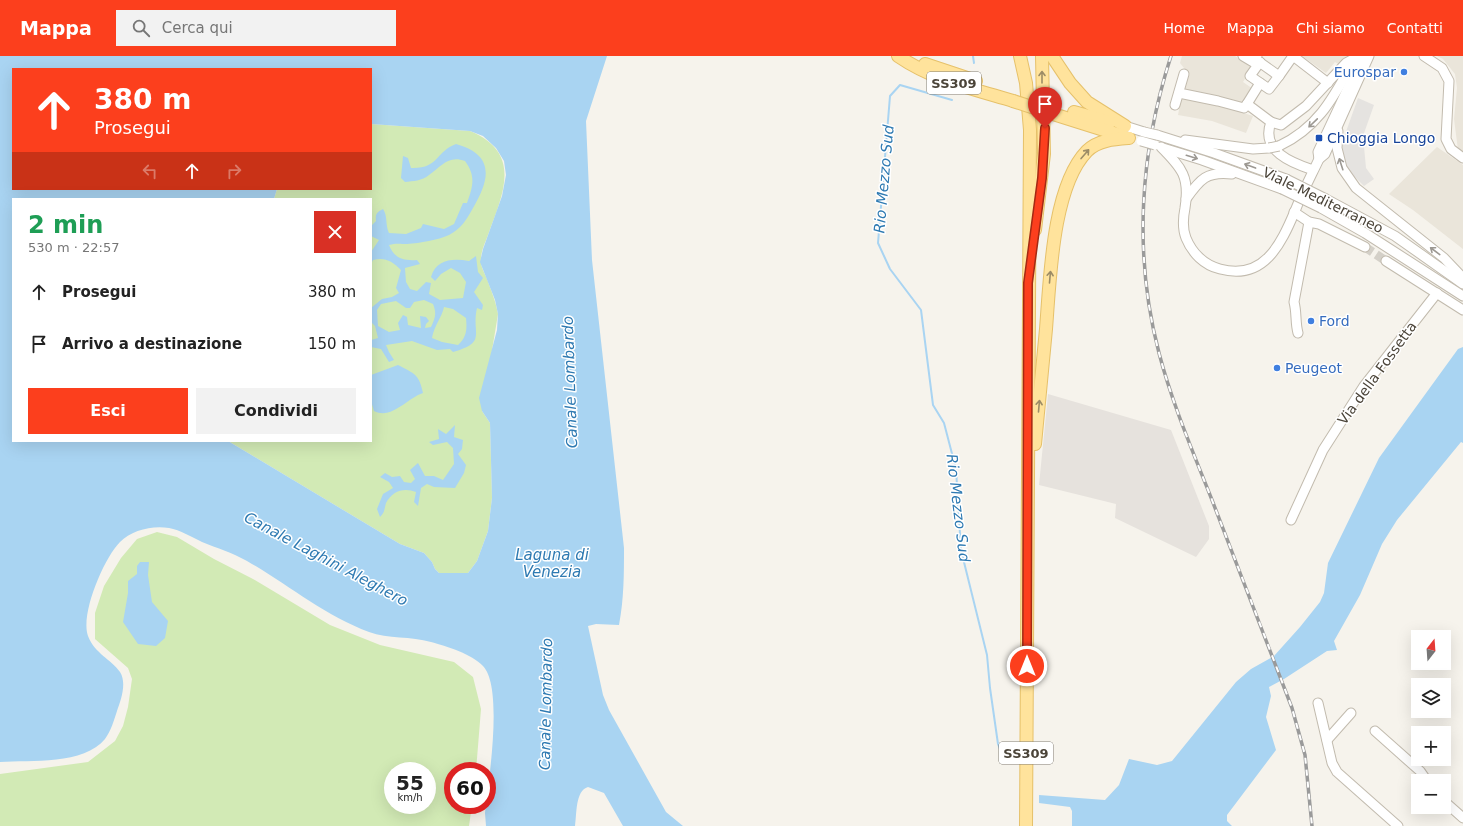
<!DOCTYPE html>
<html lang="it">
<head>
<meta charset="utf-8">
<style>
	body { margin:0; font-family:"DejaVu Sans",sans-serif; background:#f2f2f2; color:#222; height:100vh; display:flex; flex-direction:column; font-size:15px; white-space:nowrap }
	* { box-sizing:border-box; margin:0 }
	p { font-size:13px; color:#767676 }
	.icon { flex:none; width:22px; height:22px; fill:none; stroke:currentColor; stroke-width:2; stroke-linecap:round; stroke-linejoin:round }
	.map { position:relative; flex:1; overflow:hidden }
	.details { position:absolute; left:12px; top:142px; width:360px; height:244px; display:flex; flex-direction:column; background:#fff; border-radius:0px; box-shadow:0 4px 16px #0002 }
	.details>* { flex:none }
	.top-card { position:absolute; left:12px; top:12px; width:360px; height:122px; border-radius:0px; box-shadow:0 4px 16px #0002; background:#fc3f1d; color:#fff; overflow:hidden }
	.needle { width:26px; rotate:17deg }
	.tools { position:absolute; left:1411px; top:574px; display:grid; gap:8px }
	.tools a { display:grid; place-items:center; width:40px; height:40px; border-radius:0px; background:#fff; box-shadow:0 4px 16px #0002; font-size:20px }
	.speed { position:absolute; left:384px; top:706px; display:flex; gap:8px; font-size:20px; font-weight:700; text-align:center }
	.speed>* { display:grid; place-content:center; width:52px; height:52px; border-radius:50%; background:#fff; box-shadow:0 4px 16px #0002; line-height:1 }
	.speed small { font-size:10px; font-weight:400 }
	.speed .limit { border:6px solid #d22; background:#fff; color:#111 }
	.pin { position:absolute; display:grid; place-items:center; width:34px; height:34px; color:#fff; margin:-41px -17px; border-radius:50% 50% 50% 0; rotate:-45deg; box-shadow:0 0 4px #0007 }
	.pin .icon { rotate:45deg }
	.me { position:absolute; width:44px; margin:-22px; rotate:0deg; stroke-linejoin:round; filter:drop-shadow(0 0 3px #0008) }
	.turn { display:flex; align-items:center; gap:14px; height:84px; padding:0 16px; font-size:18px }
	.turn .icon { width:52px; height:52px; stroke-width:2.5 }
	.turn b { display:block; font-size:28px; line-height:34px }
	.lanes { display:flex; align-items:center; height:38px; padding:0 16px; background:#0003; justify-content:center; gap:20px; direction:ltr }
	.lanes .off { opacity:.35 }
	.round { display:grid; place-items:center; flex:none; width:42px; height:42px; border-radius:0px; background:#f2f2f2 }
	.summary { display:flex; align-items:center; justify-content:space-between; height:68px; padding:0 16px }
	h1 { font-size:24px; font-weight:800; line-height:30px; color:#1e9e55 }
	.cta { display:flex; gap:8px; margin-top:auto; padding:8px 16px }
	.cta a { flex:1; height:46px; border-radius:0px; background:#fc3f1d; color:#fff; font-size:16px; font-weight:800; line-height:46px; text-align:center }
	.cta a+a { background:#f2f2f2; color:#222 }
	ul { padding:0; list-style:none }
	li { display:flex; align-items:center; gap:12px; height:52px; padding:0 16px }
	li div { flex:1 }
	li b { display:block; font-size:15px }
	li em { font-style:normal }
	header { display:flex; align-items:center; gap:24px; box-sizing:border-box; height:56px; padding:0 20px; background:#fc3f1d; color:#fff }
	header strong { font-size:19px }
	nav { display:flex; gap:22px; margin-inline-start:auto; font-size:14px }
	.search { width:280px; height:36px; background:#f2f2f2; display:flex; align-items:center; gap:10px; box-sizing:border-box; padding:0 14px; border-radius:0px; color:#767676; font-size:15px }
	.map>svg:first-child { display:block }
	.residential { fill:#eae5da }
	.industrial { fill:#e6e2dd }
	.green { fill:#d2eab5; fill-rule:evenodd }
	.parking { fill:#e5e3e0 }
	.water { fill:#a9d4f2; fill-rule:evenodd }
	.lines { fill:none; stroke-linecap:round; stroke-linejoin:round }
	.stream { stroke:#a9d4f2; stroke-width:2 }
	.minor-tunnel { stroke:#d4d0c8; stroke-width:9; stroke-dasharray:9 4.5; stroke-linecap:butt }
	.minor-casing { stroke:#c2bbae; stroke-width:11 }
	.major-casing { stroke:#e6c16a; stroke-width:14 }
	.minor { stroke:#fff; stroke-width:9 }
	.major { stroke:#ffe39c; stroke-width:12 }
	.rail-casing { stroke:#9a9a9a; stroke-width:3.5 }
	.rail { stroke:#fff; stroke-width:2; stroke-dasharray:6; stroke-linecap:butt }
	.minor-bridge-casing { stroke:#c2bbae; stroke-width:11; stroke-linecap:butt }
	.major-bridge-casing { stroke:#e6c16a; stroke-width:14; stroke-linecap:butt }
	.minor-bridge { stroke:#fff; stroke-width:9 }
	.major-bridge { stroke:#ffe39c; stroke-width:12 }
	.oneway { stroke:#9c8c66 }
	.oneway2 { stroke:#9c9892 }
	.route-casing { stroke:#a42913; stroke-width:10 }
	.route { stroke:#fc3f1d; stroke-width:7 }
	.shop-dot { fill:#3f7fe0; stroke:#fff; stroke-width:1.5 }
	.transit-dot { fill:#1a4fb4; stroke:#fff; stroke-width:1.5 }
	.labels { text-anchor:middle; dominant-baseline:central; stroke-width:3; stroke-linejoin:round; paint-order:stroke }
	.shield { fill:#fff; stroke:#817c74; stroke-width:1 }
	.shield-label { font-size:13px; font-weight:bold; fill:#4b4439 }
	.shop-label { font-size:14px; fill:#366cbe; stroke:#fff; text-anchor:start }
	.transit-label { font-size:14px; fill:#164399; stroke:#fff; text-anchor:start }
	.street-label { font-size:14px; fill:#4b4439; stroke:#fff }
	.water-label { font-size:15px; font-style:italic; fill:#2e7ab2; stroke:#fff }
</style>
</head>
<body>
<header>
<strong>Mappa</strong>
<div class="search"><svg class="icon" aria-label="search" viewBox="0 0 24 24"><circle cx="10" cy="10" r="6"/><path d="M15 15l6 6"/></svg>Cerca qui</div>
<nav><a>Home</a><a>Mappa</a><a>Chi siamo</a><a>Contatti</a></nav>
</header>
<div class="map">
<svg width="1463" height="770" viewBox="0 0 1463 770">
	<rect width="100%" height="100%" fill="#f6f3ec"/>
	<g class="residential">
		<path d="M 1182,0 L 1235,0 L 1252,12 L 1243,26 L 1253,33 L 1242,49 L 1183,36 L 1188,17 L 1180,7 Z"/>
		<path d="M 1302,0 L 1350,0 L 1340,9 L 1335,6 L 1326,17 Z"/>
		<path d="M 1437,0 L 1463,0 L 1463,97 L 1458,94 L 1454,63 L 1457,32 L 1455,18 L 1443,3 Z"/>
		<path d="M 1181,43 L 1215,48 L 1253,60 L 1246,77 L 1212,65 L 1178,59 Z"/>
		<path d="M 1437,91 L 1463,109 L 1463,193 L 1413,154 L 1389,138 Z"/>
	</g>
	<path class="industrial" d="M 1048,338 L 1171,374 L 1209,470 L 1209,483 L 1196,501 L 1115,462 L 1116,448 L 1039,429 Z"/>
	<g class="green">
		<path d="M 371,68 L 470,75 C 523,97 503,138 488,179 C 485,187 480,197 481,206 C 481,211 485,218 487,223 C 491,234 496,246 498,258 L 482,355 L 490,367 L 492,442 L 488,475 L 477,505 L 468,517 L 439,517 L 435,513 L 432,506 L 424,497 L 400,488 L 228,385 L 371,385 L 371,143 L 274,143 L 277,133 L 371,133 Z"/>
		<path d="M 157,476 L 177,481 L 214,503 L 253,523 L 330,569 L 380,589 L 454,606 L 473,621 L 481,653 L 476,715 L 453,715 L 453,749 L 472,749 L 469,770 L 0,770 L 0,718 L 88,706 L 115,685 L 123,670 L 128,651 L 132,623 L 128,612 L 95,583 L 95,557 L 104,530 L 121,502 L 137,483 ZM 393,715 L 427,715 L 427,749 L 393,749 Z"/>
	</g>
	<path class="parking" d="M 1358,42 L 1374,49 L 1363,80 L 1366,112 L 1374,123 L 1364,130 L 1349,115 L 1343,102 L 1342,87 Z"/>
	<g class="water">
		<path d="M 0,0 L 607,0 L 586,65 L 592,204 L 624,492 C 624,518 624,543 619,569 L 596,568 L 588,570 L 603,639 L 609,654 L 666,756 L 683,770 L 623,770 L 604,737 L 588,731 C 575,735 577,758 575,770 L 486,770 L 485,757 C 488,728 504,632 483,610 C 472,598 446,590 431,586 C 411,580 388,583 369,576 C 325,560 287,528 247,505 C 233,497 217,492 202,486 C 192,481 180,474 169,472 C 153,469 131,474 120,486 C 104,502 80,558 88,580 C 95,598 111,603 120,616 C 127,627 121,644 117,655 C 114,664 111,675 105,683 C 84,709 31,704 0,706 ZM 13,13 L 371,13 L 371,68 L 470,75 L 483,80 L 496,92 L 504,105 L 506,119 L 502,140 L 483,193 L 480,206 L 495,244 L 498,258 L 497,274 L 479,342 L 482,355 L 490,367 L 492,442 L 488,475 L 477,505 L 468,517 L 439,517 L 435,513 L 432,506 L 424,497 L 400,488 L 228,385 L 13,385 L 13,143 L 274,143 L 277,133 L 13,133 Z"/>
		<path d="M 456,88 C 495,99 490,123 473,152 C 467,163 461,173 449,179 C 438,184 420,187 407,188 C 400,188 396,187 389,189 C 394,202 403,205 417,204 L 420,208 L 405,212 L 406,226 L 410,233 L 417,235 L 426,226 L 431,227 L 429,238 L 440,244 L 463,242 L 466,226 L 460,217 L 451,212 L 441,218 L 435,225 L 431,221 C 436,203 453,202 469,205 L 476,200 L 478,216 L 483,222 L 474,236 L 483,249 L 482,254 L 477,252 C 471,278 488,286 453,296 L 450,293 L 437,294 L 412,285 L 386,289 L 389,296 L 394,304 L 389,306 L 381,293 L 371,291 L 371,284 L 378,282 L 375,270 L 371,266 L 371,252 L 382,243 L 392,241 L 399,237 L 396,232 L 401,214 C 392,205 385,201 373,204 L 371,208 L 371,196 L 379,184 L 371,180 L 371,170 L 376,165 C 375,158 377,156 383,153 C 388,160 385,169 389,177 L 406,178 L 421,172 L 423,168 L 444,173 L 454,168 L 463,147 L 467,147 C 473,130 476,120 465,105 C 448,99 442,110 429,119 C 422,125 413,125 405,126 L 401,122 L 403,100 L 408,102 L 411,112 C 439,113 436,95 456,88 ZM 424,244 L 433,248 C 437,258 435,262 431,271 L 425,272 L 426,268 L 429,265 L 426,261 L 420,260 L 421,272 L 408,269 L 407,261 L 403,259 L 398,267 L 400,274 L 389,276 L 378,270 L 377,254 L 381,248 L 396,245 L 406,252 L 410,252 L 414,246 ZM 444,251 L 453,253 L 466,262 C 467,273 467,281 458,289 L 442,286 L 432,282 C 434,270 442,261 444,251 Z"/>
		<path d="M 1463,291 L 1463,387 L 1461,386 L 1397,464 L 1382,488 L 1360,539 L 1334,585 L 1337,594 L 1327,595 L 1284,623 L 1269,631 L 1271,640 L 1266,661 L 1276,694 L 1227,759 L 1227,765 L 1232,770 L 1072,770 L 1072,755 L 1070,751 L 1039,747 L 1039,739 L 1105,744 L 1119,729 L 1129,703 L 1157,709 L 1172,705 L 1236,626 L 1251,613 L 1274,600 L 1300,571 L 1320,546 L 1324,537 L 1328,507 L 1379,402 L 1458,293 Z"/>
		<path d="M 398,309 C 415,318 419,318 423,337 C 407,342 392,364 374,355 L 371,345 L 371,319 Z"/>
		<path d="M 455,369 L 454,381 L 463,384 L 462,393 L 458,398 L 466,409 L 464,417 L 455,432 L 434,431 L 427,428 L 421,432 L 418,450 L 414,446 L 416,436 C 404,431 392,435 386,447 C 384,454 385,456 380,461 L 377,453 L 383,438 L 393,432 L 389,426 L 380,421 L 385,417 L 392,421 L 400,420 L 404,426 L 411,427 L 415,423 L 410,414 L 418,407 L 425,420 L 434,420 L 443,424 L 454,408 L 453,392 L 447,386 L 433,389 L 429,386 L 439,383 L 438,373 L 446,378 Z"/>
		<path d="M 140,506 L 149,506 L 148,519 L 152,546 L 168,565 L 165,582 L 156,590 L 138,588 L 123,566 L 128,537 L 128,525 L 137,518 L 137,510 Z"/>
	</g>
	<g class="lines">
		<g class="stream">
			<path d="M 973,0 L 974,7"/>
			<path d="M 952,44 L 900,29 L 890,40 L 878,187 L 890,213 L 921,254 L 933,349 L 944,367 L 956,413 L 961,494 L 987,599 L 990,632 L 998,688 L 1005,706"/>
		</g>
		<path class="minor-tunnel" d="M 1365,191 L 1386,205"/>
		<g class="minor-casing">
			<g id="minor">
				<path d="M 1243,0 L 1253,6 L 1255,3"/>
				<path d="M 1257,0 L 1255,3 L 1279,20 L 1293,0"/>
				<path d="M 1293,0 L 1328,27"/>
				<path d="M 1424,0 L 1442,12 L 1449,25 L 1446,83 L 1451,93 L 1463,102"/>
				<path d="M 1260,6 L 1250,20 L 1269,33 L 1279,20"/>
				<path d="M 1179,37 L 1218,45 L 1244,52 L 1247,48 L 1271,66 L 1281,69 L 1306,50 L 1346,7 L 1357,1"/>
				<path d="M 1247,48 L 1260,27"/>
				<path d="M 1175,49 L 1184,18"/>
				<path d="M 1271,66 C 1260,95 1292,107 1313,114"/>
				<path d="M 1125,70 L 1144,76"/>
				<path d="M 1338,75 L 1337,92 L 1342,112 L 1356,132 L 1444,202 L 1463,222"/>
				<path d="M 1157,79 L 1214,97 L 1286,123"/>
				<path d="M 1185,84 L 1253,93 L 1269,92"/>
				<path d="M 1279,90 C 1320,71 1335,38 1356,1"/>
				<path d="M 1161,91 C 1182,112 1190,121 1185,152 C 1183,162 1182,172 1186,182 C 1192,197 1204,209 1220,213 C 1264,225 1281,188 1295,155 C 1302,137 1311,120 1319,103 L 1325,98 L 1369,0"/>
				<path d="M 1163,92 L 1202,104 L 1282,133"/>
				<path d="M 1319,103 L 1318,96 L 1362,2"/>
				<path d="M 1186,143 C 1200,123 1207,115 1232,118"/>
				<path d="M 1326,143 L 1395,180 L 1463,228"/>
				<path d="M 1321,152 L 1365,177 L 1463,240"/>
				<path d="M 1294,156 L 1309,166 L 1319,168 L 1365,191"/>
				<path d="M 1386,205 L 1463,254"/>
				<path d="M 1298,277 C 1295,266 1297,257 1294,246 L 1309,166"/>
				<path d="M 1291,464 L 1323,394 L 1364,330 L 1437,237"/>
				<path d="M 1318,647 L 1332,707 L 1337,716 L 1398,770"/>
				<path d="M 1375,675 L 1420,715 L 1427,725"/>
				<path d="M 1327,684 L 1351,657"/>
				<path d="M 1444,745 L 1463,762"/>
			</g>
		</g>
		<g class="major-casing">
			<g id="major">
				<path d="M 898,0 C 933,24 973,33 1013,45"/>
				<path d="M 1020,0 L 1026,27 L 1030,74 L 1026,770"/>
				<path d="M 1052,0 L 1070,27 L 1087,46 L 1125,70"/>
				<path d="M 925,8 L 976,25"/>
				<path d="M 1074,56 L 1110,66"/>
				<path d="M 1050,57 L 1123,80"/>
				<path d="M 1035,174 L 1044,98 L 1042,0"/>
				<path d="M 1035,388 C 1039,350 1042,311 1046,273 C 1050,224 1052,131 1087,95 C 1098,84 1115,83 1129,82"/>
			</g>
		</g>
		<use href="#minor" class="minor"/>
		<use href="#major" class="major"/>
		<g class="rail-casing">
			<path id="rail" d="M 1171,0 C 1140,96 1133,198 1159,297 C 1172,347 1193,396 1212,444 C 1239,514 1266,583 1292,652 L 1305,699 L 1312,770"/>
		</g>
		<use href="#rail" class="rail"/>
		<g class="minor-bridge-casing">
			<g id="minor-bridge">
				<path d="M 1144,76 L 1157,79"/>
				<path d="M 1141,85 L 1155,89"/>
				<path d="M 1269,92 L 1279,90"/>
				<path d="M 1286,123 L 1326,143"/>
				<path d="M 1282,133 L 1321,152"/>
			</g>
		</g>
		<g class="major-bridge-casing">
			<path id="major-bridge" d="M 1013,45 L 1050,57"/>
		</g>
		<use href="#minor-bridge" class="minor-bridge"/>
		<use href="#major-bridge" class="major-bridge"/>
	</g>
	<defs><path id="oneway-shaft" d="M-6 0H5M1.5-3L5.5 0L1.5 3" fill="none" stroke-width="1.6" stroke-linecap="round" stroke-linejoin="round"/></defs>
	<g class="oneway">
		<use href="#oneway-shaft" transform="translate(1042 21) rotate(-90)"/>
		<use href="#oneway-shaft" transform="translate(1085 98) rotate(-49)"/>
		<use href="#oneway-shaft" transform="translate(1050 221) rotate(-85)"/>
		<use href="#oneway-shaft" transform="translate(1039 350) rotate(-85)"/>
	</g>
	<g class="oneway2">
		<use href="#oneway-shaft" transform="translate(1313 67) rotate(136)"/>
		<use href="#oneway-shaft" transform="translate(1192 101) rotate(17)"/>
		<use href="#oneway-shaft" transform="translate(1341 108) rotate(-108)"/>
		<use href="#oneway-shaft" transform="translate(1250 110) rotate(-160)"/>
		<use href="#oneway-shaft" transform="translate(1435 195) rotate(-143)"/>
	</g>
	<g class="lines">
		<g class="route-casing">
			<path id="route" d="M 1027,610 L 1028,227 L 1042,122 L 1045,72"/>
		</g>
		<use href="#route" class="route"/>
	</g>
	<g class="shop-dot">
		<circle cx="1404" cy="16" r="4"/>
		<circle cx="1311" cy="265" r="4"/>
		<circle cx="1277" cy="312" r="4"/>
	</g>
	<rect class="transit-dot" x="1315" y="78" width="8" height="8" rx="2"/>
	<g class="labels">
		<g class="shield">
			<rect x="927" y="16" width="54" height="22" rx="3"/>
			<rect x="999" y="686" width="54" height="22" rx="3"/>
		</g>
		<g class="shield-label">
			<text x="954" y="27">SS309</text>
			<text x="1026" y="697">SS309</text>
		</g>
		<g class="shop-label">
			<text x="1396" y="16" text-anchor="end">Eurospar</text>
			<text x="1319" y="265">Ford</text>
			<text x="1285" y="312">Peugeot</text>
		</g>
		<g class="transit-label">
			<text x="1327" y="82">Chioggia Longo</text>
		</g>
		<g class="street-label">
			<text transform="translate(1323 144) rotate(26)">Viale Mediterraneo</text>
			<text transform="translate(1377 317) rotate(-54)">Via della Fossetta</text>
		</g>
		<g class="water-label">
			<text transform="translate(884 123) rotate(-85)">Rio Mezzo Sud</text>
			<text transform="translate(570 326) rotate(-92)">Canale Lombardo</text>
			<text transform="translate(958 452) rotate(83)">Rio Mezzo Sud</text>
			<text x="552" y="499">Laguna di<tspan x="552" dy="17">Venezia</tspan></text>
			<text transform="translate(326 503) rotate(28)">Canale Laghini Aleghero</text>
			<text transform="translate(546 648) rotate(-89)">Canale Lombardo</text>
		</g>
	</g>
</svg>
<div class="tools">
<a><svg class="needle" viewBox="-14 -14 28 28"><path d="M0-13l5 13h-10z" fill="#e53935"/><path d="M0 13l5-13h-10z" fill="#767676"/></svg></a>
<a><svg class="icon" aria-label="layers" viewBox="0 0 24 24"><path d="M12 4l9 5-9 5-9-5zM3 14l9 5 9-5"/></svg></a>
<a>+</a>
<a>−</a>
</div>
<div class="speed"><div>55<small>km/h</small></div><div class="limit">60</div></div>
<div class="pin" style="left:1045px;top:72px;background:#d93025"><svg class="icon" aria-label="arrive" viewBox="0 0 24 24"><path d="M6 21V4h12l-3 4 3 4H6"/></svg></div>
<svg class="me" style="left:1027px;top:610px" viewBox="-20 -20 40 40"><circle r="17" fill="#fc3f1d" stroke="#fff" stroke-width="3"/><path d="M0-11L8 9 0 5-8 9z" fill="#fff"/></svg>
<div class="top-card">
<div class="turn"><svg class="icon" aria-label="ahead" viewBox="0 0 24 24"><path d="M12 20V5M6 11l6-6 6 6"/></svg><div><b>380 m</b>Prosegui</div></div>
<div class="lanes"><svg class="icon off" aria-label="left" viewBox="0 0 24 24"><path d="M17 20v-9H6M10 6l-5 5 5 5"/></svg><svg class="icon" aria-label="ahead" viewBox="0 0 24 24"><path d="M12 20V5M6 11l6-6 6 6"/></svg><svg class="icon off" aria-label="right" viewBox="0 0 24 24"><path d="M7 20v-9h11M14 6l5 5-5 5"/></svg></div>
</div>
<section class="details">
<div class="summary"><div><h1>2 min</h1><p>530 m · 22:57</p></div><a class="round" style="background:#d93025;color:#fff"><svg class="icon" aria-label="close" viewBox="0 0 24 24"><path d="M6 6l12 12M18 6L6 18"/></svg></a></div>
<ul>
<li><svg class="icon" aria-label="ahead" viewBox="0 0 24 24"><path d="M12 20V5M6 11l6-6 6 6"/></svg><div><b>Prosegui</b></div><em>380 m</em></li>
<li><svg class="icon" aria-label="arrive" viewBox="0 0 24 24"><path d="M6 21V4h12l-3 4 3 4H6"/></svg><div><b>Arrivo a destinazione</b></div><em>150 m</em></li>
</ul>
<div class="cta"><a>Esci</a><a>Condividi</a></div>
</section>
</div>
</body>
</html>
